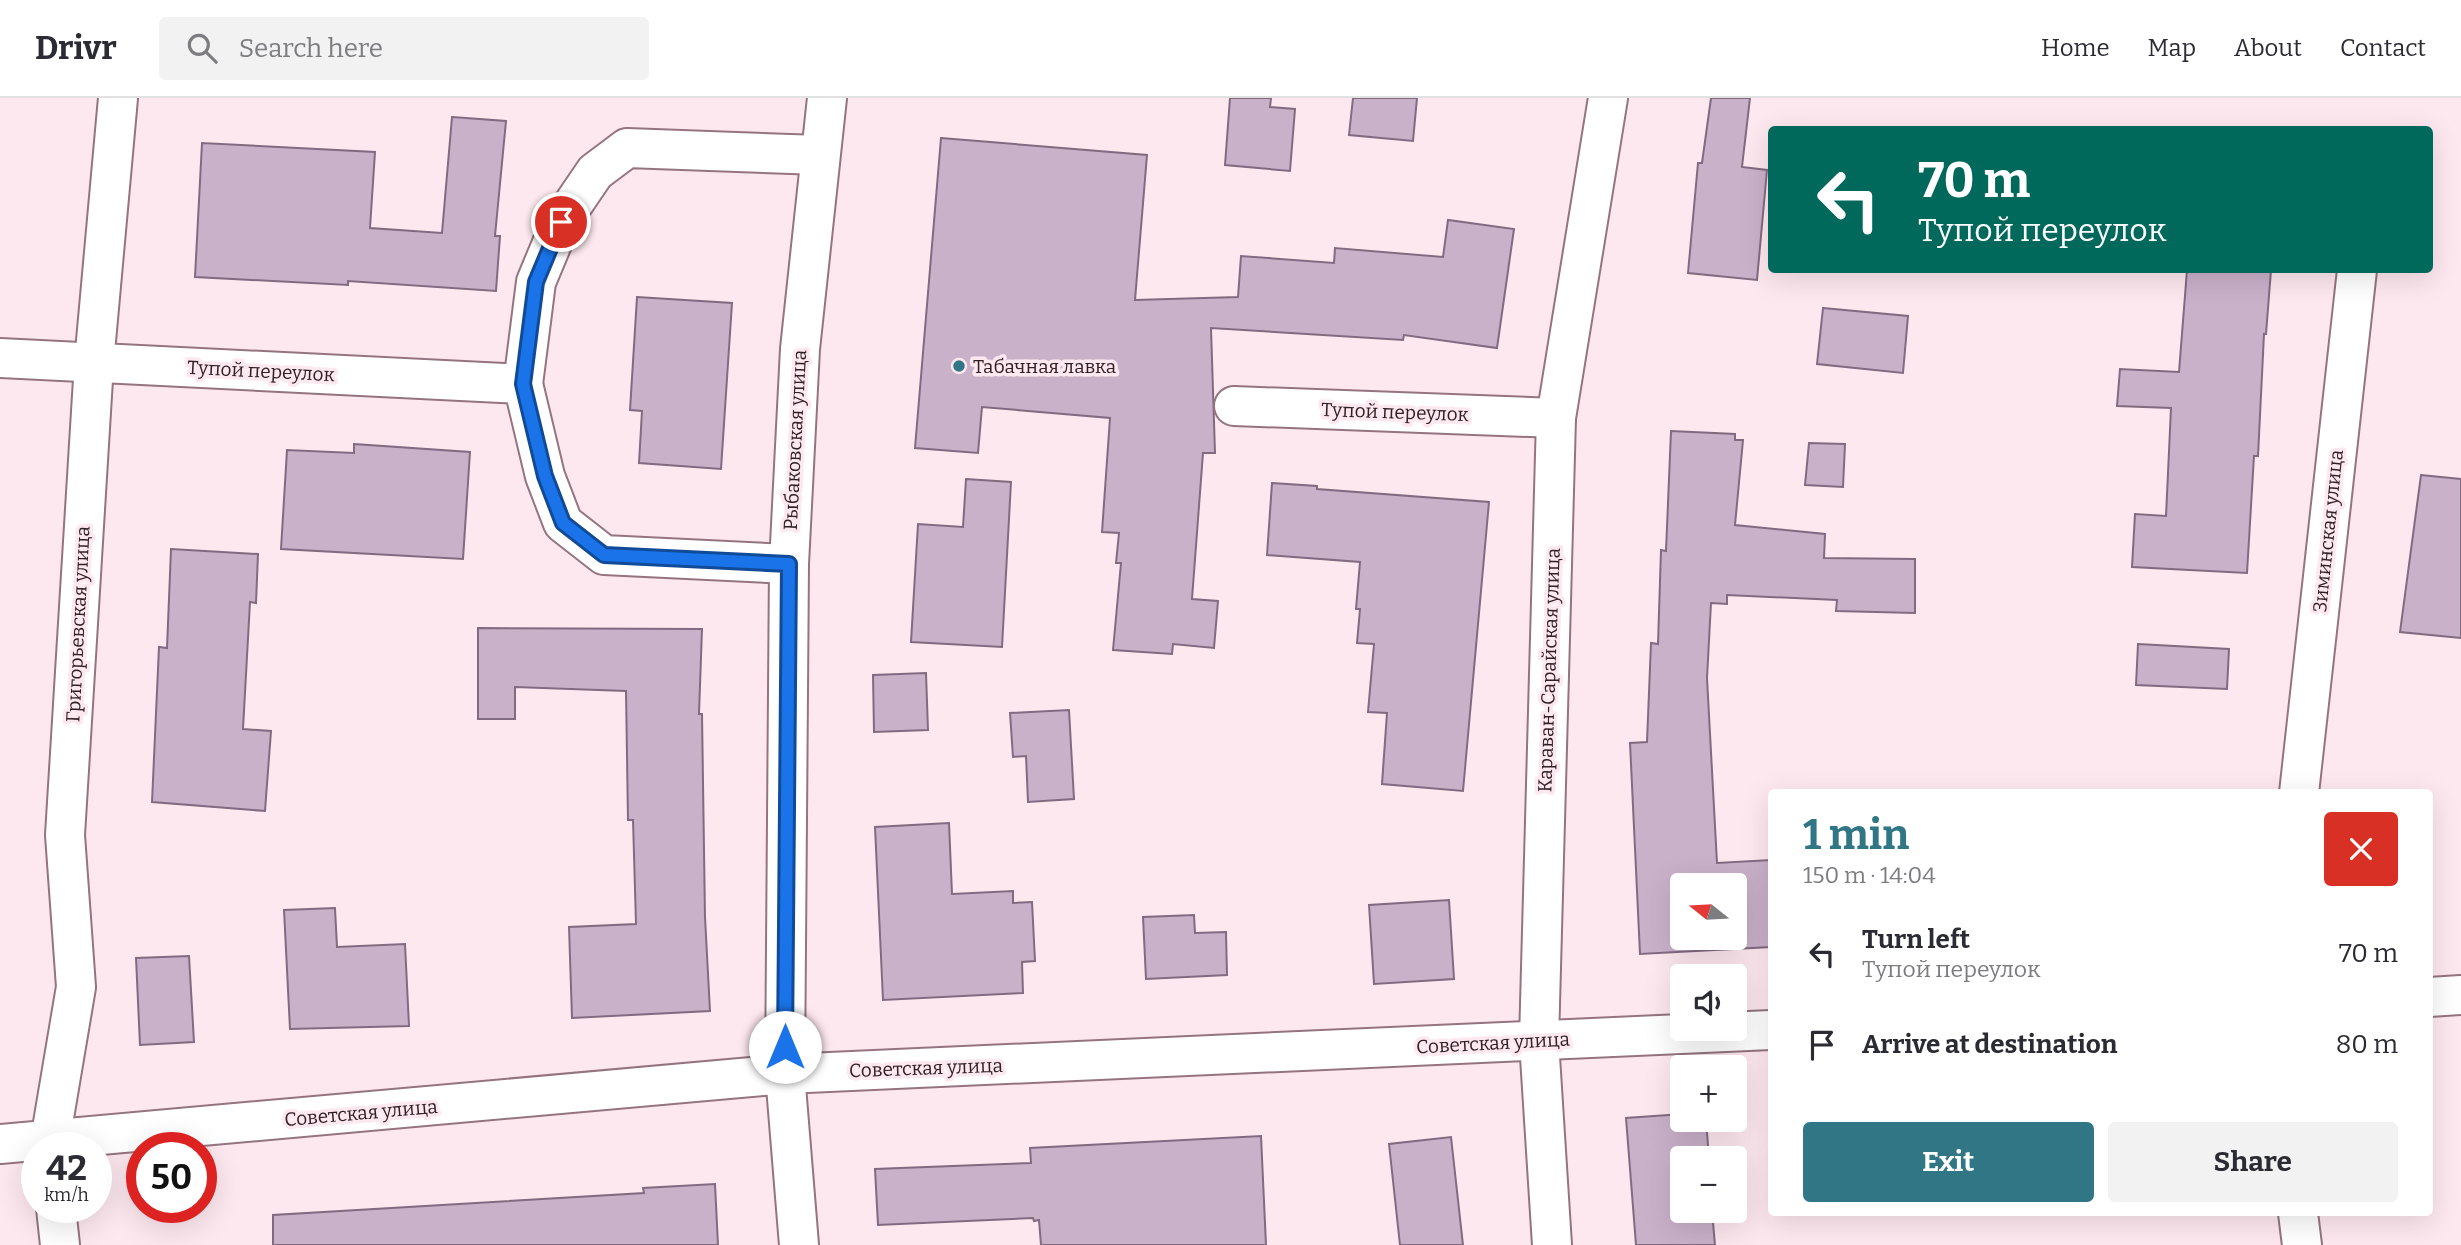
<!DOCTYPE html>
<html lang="en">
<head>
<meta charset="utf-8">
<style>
	body { margin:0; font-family:Bitter,serif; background:#f2f2f3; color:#2b2b33; height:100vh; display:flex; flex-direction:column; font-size:26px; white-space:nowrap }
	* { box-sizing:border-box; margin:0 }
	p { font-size:23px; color:#7c7c81 }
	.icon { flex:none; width:38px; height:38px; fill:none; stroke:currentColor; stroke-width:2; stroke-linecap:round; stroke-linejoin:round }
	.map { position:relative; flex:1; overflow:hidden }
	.panel { position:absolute; left:1768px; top:691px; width:665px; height:427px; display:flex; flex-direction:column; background:#fff; border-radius:7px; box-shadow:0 7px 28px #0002 }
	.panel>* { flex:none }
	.top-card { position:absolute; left:1768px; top:28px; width:665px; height:147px; border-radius:7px; box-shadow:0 7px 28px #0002; background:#00695c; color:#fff; overflow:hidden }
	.needle { width:46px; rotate:288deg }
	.buttons { position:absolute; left:1670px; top:775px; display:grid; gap:14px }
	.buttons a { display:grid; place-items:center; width:77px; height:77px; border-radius:7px; background:#fff; box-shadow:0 7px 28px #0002; font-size:35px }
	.speed { position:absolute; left:21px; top:1034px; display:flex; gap:14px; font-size:35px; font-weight:700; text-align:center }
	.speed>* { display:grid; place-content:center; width:91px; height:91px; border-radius:50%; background:#fff; box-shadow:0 7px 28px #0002; line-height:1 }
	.speed small { font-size:18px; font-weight:400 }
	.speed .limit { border:10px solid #d22; background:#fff; color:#111 }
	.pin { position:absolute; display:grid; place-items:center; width:60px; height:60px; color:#fff; margin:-30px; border:4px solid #fff; border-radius:50%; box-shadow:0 2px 7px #0007 }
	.me { position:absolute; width:77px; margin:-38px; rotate:0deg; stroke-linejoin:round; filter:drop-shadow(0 0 5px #0008) }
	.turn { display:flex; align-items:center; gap:24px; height:147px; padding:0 35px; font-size:32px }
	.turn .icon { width:91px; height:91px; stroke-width:2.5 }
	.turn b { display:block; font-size:49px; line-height:60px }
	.round { display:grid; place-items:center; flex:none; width:74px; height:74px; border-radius:7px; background:#f2f2f3 }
	.head { display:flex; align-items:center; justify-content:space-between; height:119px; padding:0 35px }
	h1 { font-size:42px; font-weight:700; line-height:52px; color:#317685 }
	.button { display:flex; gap:14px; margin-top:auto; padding:14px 35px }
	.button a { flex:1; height:80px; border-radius:7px; background:#317685; color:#fff; font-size:28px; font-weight:700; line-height:80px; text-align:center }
	.button a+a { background:#f2f2f3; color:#2b2b33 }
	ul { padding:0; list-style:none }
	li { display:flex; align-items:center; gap:21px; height:91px; padding:0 35px }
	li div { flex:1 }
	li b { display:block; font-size:26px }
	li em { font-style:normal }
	header { display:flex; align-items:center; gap:42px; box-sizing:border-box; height:98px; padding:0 35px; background:#fff; border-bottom:2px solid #e1e1e2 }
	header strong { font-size:33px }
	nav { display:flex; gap:38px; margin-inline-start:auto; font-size:24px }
	.search { width:490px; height:63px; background:#f2f2f3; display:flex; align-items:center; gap:18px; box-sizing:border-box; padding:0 24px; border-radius:7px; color:#7c7c81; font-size:26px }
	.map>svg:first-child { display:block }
	.building { fill:#cab1ca; stroke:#816b81; stroke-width:2; fill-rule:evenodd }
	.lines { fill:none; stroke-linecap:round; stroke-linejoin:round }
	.minor-casing { stroke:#947480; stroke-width:42 }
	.tertiary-casing { stroke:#947480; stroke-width:42 }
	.secondary-casing { stroke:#947480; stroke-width:42 }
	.minor { stroke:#fff; stroke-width:38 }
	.tertiary { stroke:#fff; stroke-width:38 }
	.secondary { stroke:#fff; stroke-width:38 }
	.route-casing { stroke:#114b97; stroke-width:18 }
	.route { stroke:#1a73e8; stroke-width:12 }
	.poi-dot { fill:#317685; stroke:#fee8f0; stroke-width:2.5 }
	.labels { text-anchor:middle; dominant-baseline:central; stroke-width:7; stroke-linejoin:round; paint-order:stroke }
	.poi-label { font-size:19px; fill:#2e2025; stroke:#fee8f0; text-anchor:start }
	.street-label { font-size:19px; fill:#2e2025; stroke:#fee8f0 }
</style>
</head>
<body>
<header>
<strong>Drivr</strong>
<div class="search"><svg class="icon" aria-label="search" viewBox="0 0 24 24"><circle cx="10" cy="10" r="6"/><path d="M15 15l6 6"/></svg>Search here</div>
<nav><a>Home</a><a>Map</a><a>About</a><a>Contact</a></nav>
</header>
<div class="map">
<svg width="2461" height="1147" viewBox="0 0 2461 1147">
	<rect width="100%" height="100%" fill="#fee8f0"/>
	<g class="building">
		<path d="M 1230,0 L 1271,0 L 1270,9 L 1295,11 L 1290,73 L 1225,67 Z"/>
		<path d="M 1353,0 L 1417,0 L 1413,43 L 1349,37 Z"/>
		<path d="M 1711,0 L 1750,0 L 1742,69 L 1767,72 L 1757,182 L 1688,175 L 1698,65 L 1702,65 Z"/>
		<path d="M 452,19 L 506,23 L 495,138 L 500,138 L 496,193 L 348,183 L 348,187 L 195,179 L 202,45 L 375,54 L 370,130 L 442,135 Z"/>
		<path d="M 941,40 L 1147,57 L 1135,202 L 1238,199 L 1241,158 L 1334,165 L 1335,150 L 1443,159 L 1448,122 L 1514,131 L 1497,250 L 1404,237 L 1403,242 L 1211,230 L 1215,355 L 1203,355 L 1192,501 L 1218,503 L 1214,550 L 1173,546 L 1172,556 L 1113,552 L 1121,465 L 1116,465 L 1119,435 L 1102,434 L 1110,320 L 982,309 L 978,355 L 915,350 Z"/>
		<path d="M 2187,172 L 2271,172 L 2266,236 L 2264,236 L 2258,358 L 2254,358 L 2247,475 L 2132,469 L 2135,416 L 2166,418 L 2171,310 L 2117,308 L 2120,271 L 2179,274 Z"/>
		<path d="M 637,199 L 732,205 L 721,371 L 639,365 L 642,313 L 630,312 Z"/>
		<path d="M 1823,210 L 1908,218 L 1903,275 L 1817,266 Z"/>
		<path d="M 1671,333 L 1735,336 L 1735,342 L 1743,342 L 1735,427 L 1825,436 L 1824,460 L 1915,461 L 1915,515 L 1836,513 L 1837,502 L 1727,497 L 1727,506 L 1711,505 L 1707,580 L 1717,765 L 1771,762 L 1771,849 L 1640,856 L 1630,645 L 1647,644 L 1651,545 L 1658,546 L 1661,452 L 1666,453 ZM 1682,788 L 1734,788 L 1734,840 L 1682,840 Z"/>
		<path d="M 1809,345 L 1845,346 L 1843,389 L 1805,387 Z"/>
		<path d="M 354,346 L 470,354 L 463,461 L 281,451 L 287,352 L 354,355 Z"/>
		<path d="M 2421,377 L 2461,381 L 2461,540 L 2400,534 Z"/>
		<path d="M 966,381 L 1011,384 L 1002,549 L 911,544 L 918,426 L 963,429 Z"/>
		<path d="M 1272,385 L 1317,388 L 1317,391 L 1489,404 L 1463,693 L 1382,686 L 1387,615 L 1368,614 L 1374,546 L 1357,545 L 1360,511 L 1356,511 L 1360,464 L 1267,457 Z"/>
		<path d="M 171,451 L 258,456 L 256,505 L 250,504 L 243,631 L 271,633 L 265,713 L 152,704 L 159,549 L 167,550 Z"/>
		<path d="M 478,530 L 702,531 L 699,616 L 702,616 L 705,819 L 710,913 L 572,920 L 569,829 L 636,826 L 633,722 L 628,722 L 626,593 L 515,589 L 515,621 L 478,621 Z"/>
		<path d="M 2138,546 L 2229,551 L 2227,591 L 2136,587 Z"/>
		<path d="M 926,575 L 928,632 L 874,634 L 873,577 Z"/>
		<path d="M 1069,612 L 1074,701 L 1028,704 L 1026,658 L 1013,659 L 1010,615 Z"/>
		<path d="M 949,725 L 952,796 L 1013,793 L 1013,805 L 1032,804 L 1035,863 L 1022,864 L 1023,895 L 883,902 L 875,729 Z"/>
		<path d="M 1449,802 L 1454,881 L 1374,886 L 1369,807 Z"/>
		<path d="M 335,810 L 337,849 L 405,846 L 409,928 L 290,931 L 284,812 Z"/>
		<path d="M 1194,817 L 1195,835 L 1226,834 L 1227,877 L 1146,881 L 1143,819 Z"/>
		<path d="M 189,858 L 194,944 L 140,947 L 136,860 Z"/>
		<path d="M 1682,1016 L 1682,1022 L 1706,1022 L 1709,1060 L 1682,1060 L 1682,1113 L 1712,1113 L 1715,1147 L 1636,1147 L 1626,1020 Z"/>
		<path d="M 1261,1038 L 1266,1147 L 1041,1147 L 1039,1122 L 1034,1123 L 1033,1120 L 878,1127 L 875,1071 L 1031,1065 L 1030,1050 Z"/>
		<path d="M 1451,1039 L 1463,1147 L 1400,1147 L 1389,1046 Z"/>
		<path d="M 715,1086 L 718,1147 L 273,1147 L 273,1117 L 644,1095 L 643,1090 Z"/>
	</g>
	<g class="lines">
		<g class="minor-casing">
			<g id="minor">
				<path d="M 0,260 L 523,286 L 545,378 L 563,425 L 604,457 L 789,466"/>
				<path d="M 523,286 L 536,184 L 561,124 L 595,74 L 627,50 L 820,57"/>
				<path d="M 1234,308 L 1556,320"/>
				<path d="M 2299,695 L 2357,172"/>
				<path d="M 51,1050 L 50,1043 L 76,889 L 65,737 L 94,265 L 118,0"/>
				<path d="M 56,1110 L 60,1147"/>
				<path d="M 2298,1115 L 2302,1147"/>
				<path d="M 1552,1147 L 1539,943 L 1556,320 L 1608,0"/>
			</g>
		</g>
		<g class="tertiary-casing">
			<g id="tertiary">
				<path d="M 2429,899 L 2461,897"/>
				<path d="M 0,1046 L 785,976 L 1771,932"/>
			</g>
		</g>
		<g class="secondary-casing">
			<path id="secondary" d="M 799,1147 L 785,976 L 789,466 L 800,251 L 827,0"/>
		</g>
		<use href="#minor" class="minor"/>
		<use href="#tertiary" class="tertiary"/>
		<use href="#secondary" class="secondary"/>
	</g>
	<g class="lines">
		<g class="route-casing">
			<path id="route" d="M 561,124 L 536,184 L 523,286 L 545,378 L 563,425 L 604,457 L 789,466 L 785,949"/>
		</g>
		<use href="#route" class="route"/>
	</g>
	<circle class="poi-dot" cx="959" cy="268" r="7"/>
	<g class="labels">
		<g class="poi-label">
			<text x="973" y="268">Табачная лавка</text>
		</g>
		<g class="street-label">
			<text transform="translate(261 273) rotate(3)">Тупой переулок</text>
			<text transform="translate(1395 314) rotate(2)">Тупой переулок</text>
			<text transform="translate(795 342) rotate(-87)">Рыбаковская улица</text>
			<text transform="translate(2328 433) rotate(-84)">Зиминская улица</text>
			<text transform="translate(78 526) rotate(-87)">Григорьевская улица</text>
			<text transform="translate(1549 572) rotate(-88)">Караван-Сарайская улица</text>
			<text transform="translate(1493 945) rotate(-3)">Советская улица</text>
			<text transform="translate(926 970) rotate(-2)">Советская улица</text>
			<text transform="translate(361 1015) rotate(-5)">Советская улица</text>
		</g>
	</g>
</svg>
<div class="buttons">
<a><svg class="needle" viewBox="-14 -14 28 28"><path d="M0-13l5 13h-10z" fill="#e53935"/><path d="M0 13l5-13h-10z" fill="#7c7c81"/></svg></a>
<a><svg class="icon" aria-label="sound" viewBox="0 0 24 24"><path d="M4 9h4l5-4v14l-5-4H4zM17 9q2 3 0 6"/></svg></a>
<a>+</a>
<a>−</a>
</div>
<div class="speed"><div>42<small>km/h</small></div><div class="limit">50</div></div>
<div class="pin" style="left:561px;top:124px;background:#d93025"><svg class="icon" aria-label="arrive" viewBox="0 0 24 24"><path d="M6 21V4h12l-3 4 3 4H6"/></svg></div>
<svg class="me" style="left:785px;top:949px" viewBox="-20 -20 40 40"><circle r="19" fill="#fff"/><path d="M0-13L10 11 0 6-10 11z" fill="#1a73e8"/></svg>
<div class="top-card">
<div class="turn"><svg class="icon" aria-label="left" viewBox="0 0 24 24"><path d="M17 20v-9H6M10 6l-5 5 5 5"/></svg><div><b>70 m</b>Тупой переулок</div></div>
</div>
<section class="panel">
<div class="head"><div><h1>1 min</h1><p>150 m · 14:04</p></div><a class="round" style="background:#d93025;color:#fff"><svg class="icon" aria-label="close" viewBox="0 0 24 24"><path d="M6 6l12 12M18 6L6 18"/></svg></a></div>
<ul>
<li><svg class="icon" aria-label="left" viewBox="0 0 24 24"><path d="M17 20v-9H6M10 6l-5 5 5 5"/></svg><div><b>Turn left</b><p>Тупой переулок</p></div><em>70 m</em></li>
<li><svg class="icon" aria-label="arrive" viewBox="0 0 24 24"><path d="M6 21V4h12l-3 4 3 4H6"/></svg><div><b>Arrive at destination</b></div><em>80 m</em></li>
</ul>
<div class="button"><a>Exit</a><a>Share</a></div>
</section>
</div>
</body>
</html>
